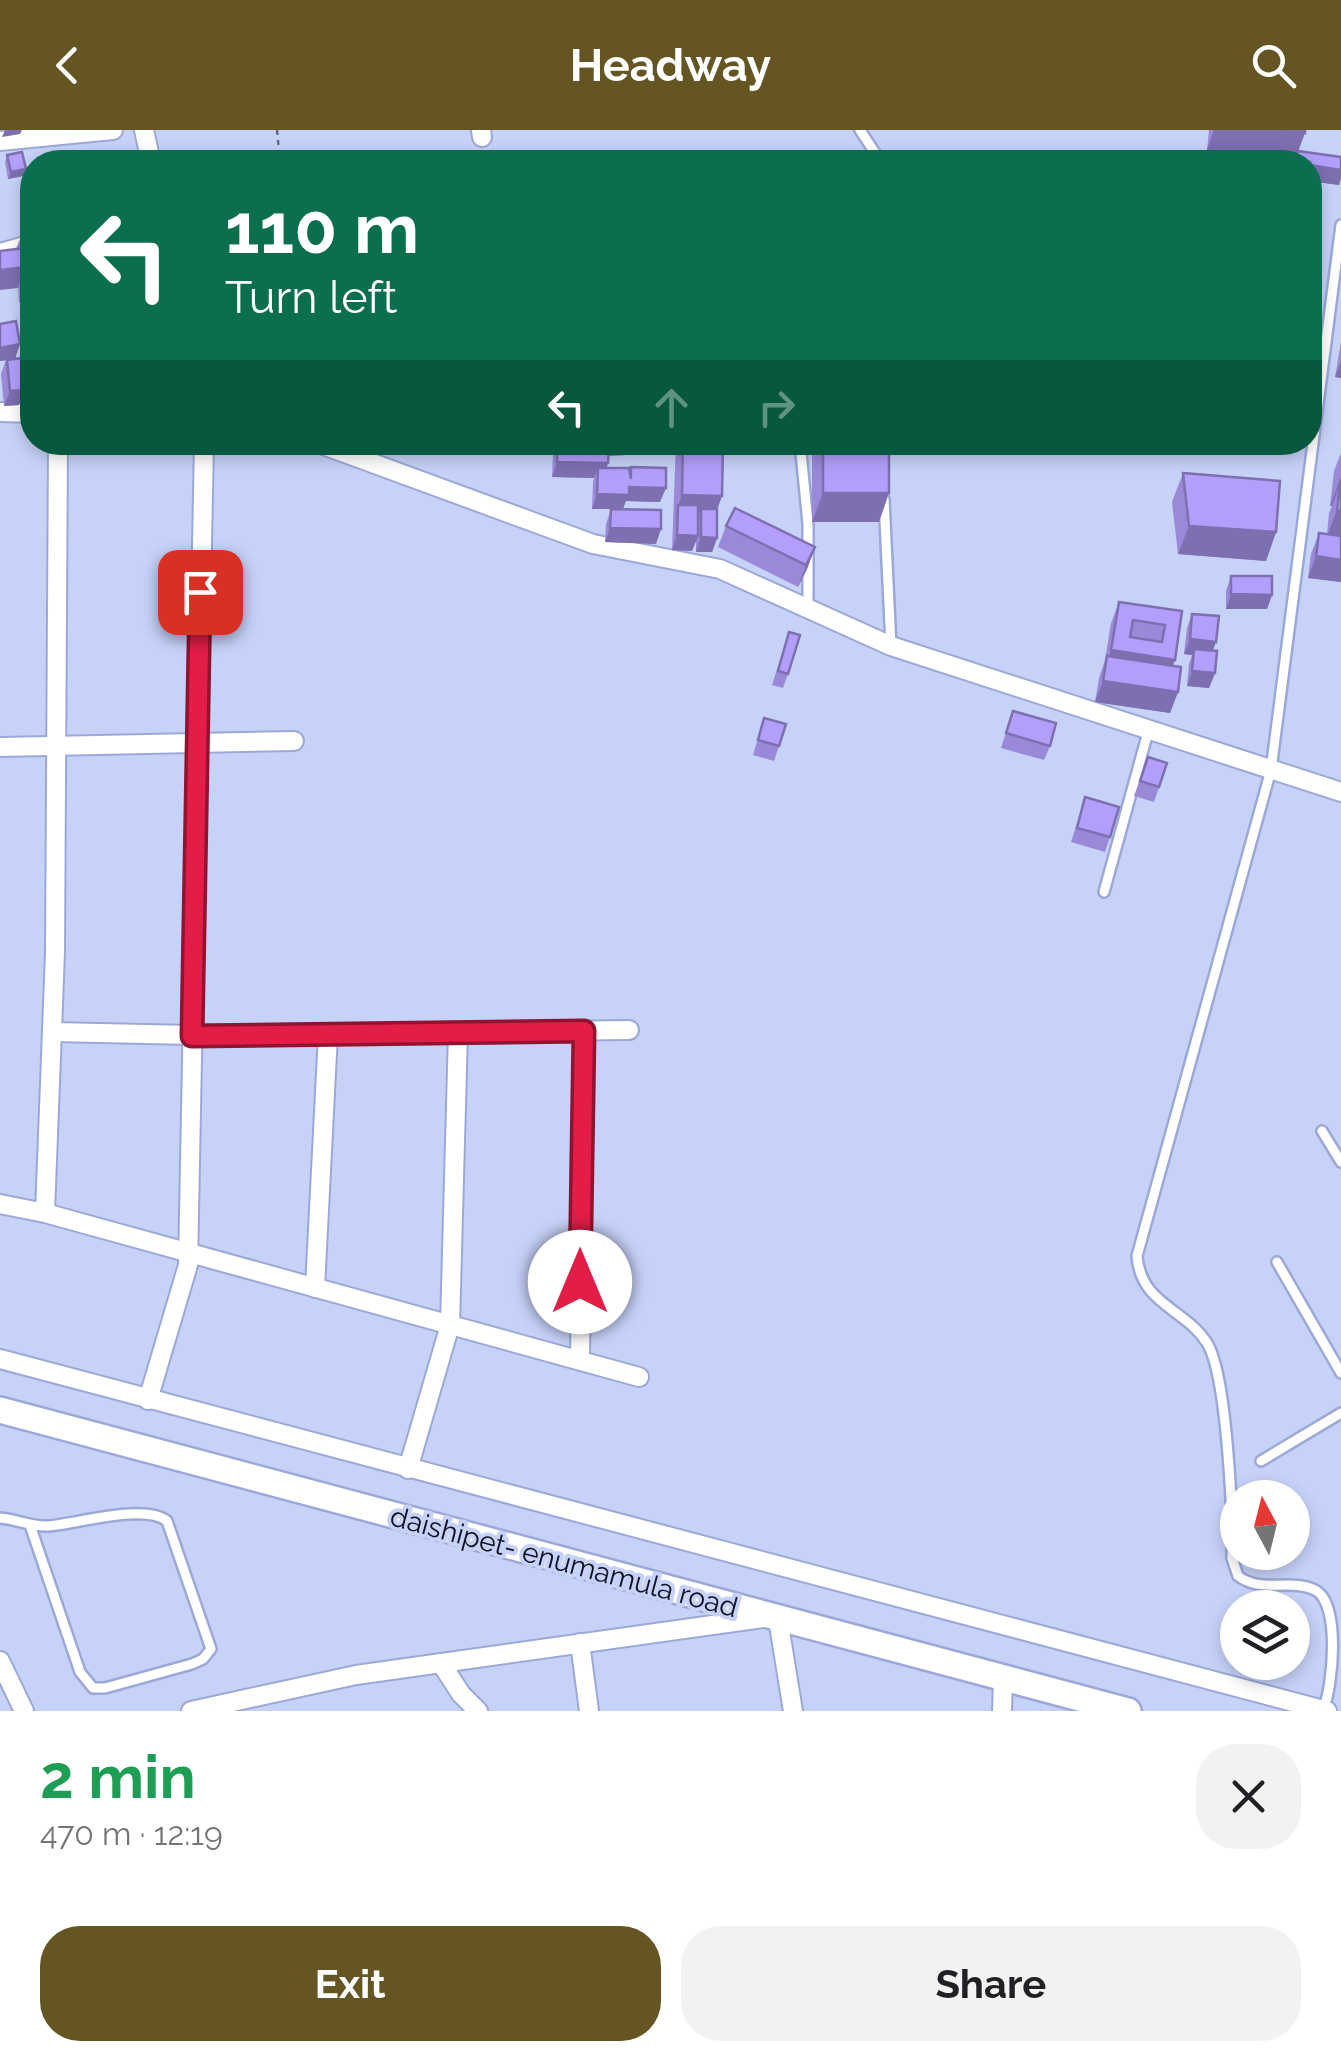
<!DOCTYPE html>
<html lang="en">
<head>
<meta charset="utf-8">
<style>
	body { margin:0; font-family:Raleway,sans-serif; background:#f2f2f2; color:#202124; height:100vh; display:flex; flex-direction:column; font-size:38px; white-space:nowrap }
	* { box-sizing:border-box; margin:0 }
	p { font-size:32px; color:#757577 }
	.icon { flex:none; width:55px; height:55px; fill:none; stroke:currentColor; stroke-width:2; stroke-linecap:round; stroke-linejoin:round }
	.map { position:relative; height:1581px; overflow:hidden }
	.drawer { display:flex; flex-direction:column; background:#fff; flex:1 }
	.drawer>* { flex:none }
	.banner { position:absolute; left:20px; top:20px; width:1302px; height:305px; border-radius:40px; box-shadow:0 5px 15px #0003; background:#0b6e4f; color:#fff; overflow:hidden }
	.needle { width:65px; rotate:353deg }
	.buttons { position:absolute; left:1220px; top:1350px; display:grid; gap:20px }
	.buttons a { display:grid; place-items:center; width:90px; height:90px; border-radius:50%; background:#fff; box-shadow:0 5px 15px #0003; font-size:50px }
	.pin { position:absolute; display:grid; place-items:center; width:85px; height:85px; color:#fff; margin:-42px; border-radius:20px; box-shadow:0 5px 15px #0006 }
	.me { position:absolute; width:110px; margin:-55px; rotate:0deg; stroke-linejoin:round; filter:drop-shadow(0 0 8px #0008) }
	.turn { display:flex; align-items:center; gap:35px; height:210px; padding:0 40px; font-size:45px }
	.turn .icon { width:130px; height:130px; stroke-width:2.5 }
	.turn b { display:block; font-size:70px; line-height:85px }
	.lanes { display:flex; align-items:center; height:95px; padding:0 40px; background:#0003; justify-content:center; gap:50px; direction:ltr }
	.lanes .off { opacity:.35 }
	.round { display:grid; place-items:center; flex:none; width:105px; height:105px; border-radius:40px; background:#f2f2f2 }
	.overview { display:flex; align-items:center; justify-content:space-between; height:170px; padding:0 40px }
	h1 { font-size:60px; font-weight:700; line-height:75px; color:#1e9e55 }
	.button { display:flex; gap:20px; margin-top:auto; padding:20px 40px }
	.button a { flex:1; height:115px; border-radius:40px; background:#645522; color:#fff; font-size:40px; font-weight:700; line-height:115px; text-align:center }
	.button a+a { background:#f2f2f2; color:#202124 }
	header { display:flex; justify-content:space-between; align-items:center; height:130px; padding:0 40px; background:#645522; color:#fff; font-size:45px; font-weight:700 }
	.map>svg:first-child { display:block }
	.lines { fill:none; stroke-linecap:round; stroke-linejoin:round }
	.lane-casing { stroke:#9ca9d8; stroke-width:14 }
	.street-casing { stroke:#9ca9d8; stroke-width:22 }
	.secondary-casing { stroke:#9ca9d8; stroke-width:30 }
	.path { stroke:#626a85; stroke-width:2.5; stroke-dasharray:5 5; stroke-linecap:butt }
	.lane { stroke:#fff; stroke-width:9 }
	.street { stroke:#fff; stroke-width:18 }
	.secondary { stroke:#fff; stroke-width:25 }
	.wall { fill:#9a89d8 }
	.shaded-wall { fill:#7d6fb0 }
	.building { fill:#b39ffb; stroke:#7d6fb0; stroke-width:2.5; fill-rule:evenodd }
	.route-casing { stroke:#92132f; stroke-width:25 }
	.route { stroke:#e11d48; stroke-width:18 }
	.labels { text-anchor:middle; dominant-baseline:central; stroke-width:8; stroke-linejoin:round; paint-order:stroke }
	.street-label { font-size:28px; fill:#0e1223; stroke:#c7d2f9 }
</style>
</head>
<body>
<header><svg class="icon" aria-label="back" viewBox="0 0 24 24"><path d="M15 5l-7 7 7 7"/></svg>Headway<svg class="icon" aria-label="search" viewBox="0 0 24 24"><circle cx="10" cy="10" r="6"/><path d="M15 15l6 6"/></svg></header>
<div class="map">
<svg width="1341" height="1581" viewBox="0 0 1341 1581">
	<rect width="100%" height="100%" fill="#c7d2f9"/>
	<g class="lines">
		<g class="lane-casing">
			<g id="lane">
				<path d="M 860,0 L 881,32"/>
				<path d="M 800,312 L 808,394 L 808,477"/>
				<path d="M 884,369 L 891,516"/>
				<path d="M 1104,762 L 1148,602"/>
				<path d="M 1322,1001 L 1341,1032"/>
				<path d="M 1277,1132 L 1341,1243"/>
				<path d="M 1261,1331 L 1341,1283"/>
				<path d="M 0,1388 C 16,1389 31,1397 48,1396 C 76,1394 145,1373 167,1391 L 211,1519 L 203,1529 L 192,1534 L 105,1558 L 93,1558 L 80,1542 L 30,1395"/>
				<path d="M 1323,1580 C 1333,1557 1341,1473 1315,1460 C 1291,1448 1262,1464 1238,1446 L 1232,1428 C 1233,1386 1227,1245 1207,1213 C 1185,1178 1141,1175 1137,1126 L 1271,640 L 1341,95"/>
			</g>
		</g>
		<g class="street-casing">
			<g id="street">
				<path d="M 144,0 L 151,32"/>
				<path d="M 481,0 L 482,7"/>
				<path d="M 0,11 L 113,0"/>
				<path d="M 0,123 L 32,114"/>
				<path d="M 0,282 L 32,283"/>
				<path d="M 315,312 L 593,414 L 720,439 L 891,516 L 1341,662"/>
				<path d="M 0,617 L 294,611"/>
				<path d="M 53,902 L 192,905 L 629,900"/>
				<path d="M 0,1074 L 45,1083 L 639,1247"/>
				<path d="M 45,1083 L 55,822 L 58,312"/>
				<path d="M 315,1158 L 328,904"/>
				<path d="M 0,1229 L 1327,1581"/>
				<path d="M 580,1230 L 584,901"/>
				<path d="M 148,1270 L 188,1135 L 204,312"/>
				<path d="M 408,1339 L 450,1195 L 458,902"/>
				<path d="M 778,1489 L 793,1581"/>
				<path d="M 580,1513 L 589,1581"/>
				<path d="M 0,1531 L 24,1581"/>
				<path d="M 441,1533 L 461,1564 L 478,1581"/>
				<path d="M 191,1581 L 356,1545 L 763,1488"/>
				<path d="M 1002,1581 L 1003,1548"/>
			</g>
		</g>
		<g class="secondary-casing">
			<path id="secondary" d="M 0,1280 L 1128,1581"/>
		</g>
		<path class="path" d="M 277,0 L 280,32"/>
		<use href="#lane" class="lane"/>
		<use href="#street" class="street"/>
		<use href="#secondary" class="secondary"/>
	</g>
	<g class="wall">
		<path d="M 1209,0 L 1305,0 L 1298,21 L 1341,27 L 1341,48 L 1339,55 L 1310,51 L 1310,32 L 1294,32 L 1207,20 Z"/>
		<path d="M 7,25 L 23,46 L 8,49 L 5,32 Z"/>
		<path d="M 23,102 L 32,171 L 19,172 L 16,119 Z"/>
		<path d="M 0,194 L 15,229 L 19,275 L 4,276 L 1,244 L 6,230 L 0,231 Z"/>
		<path d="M 1341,212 L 1341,248 L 1335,247 Z"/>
		<path d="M 552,312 L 631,312 L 626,325 L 608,326 L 607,338 L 630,341 L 631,337 L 660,372 L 626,371 L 592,379 L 593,352 L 594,348 L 552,347 L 553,324 L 552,324 Z"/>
		<path d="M 676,312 L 723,312 L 722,366 L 717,379 L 717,408 L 712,422 L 696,422 L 696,411 L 692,421 L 672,420 Z"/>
		<path d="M 815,312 L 889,312 L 879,392 L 812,392 L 812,319 Z"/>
		<path d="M 1341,323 L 1341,452 L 1308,448 L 1311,424 L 1319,403 L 1327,404 L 1329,383 L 1332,376 L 1330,376 L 1334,341 Z"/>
		<path d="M 1183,343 L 1276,402 L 1266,431 L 1178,424 L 1172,372 Z"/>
		<path d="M 611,379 L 656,414 L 605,412 L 606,394 Z"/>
		<path d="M 726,396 L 815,417 L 807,439 L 798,457 L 718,417 Z"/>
		<path d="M 1231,446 L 1272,465 L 1267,479 L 1226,479 L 1226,461 Z"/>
		<path d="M 1119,472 L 1182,481 L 1172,536 L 1178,562 L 1170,583 L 1095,572 L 1099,548 L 1105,530 L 1111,493 Z"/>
		<path d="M 1192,484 L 1213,521 L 1215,543 L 1209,558 L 1187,556 L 1189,534 L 1192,525 L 1184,524 L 1187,498 Z"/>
		<path d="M 789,502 L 788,544 L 783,558 L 772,555 Z"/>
		<path d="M 1013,581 L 1050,616 L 1044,630 L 1001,618 Z"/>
		<path d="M 764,588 L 779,616 L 774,631 L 753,625 Z"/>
		<path d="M 1148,627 L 1167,633 L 1154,672 L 1134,666 Z"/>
		<path d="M 1085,667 L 1110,707 L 1105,722 L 1071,712 Z"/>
	</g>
	<g class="shaded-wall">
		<path d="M 5,0 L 22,0 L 20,4 L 2,7 Z"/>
		<path d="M 1214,0 L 1281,0 L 1305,3 L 1294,32 L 1207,20 Z"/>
		<path d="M 1310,35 L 1341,40 L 1341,48 L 1339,55 L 1310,51 Z"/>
		<path d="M 26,39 L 23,46 L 8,49 L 11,42 Z"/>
		<path d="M 26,137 L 18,158 L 0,160 L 0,140 Z"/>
		<path d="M 32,150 L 32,171 L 19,172 L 27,151 Z"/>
		<path d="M 20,214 L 15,229 L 0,231 L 0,218 Z"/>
		<path d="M 1341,232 L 1341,248 L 1335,247 Z"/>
		<path d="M 25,260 L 19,275 L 4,276 L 10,261 Z"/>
		<path d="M 609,312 L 631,312 L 626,325 L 603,326 Z"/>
		<path d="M 764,312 L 788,312 L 784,322 L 760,323 Z"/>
		<path d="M 557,332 L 608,333 L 603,348 L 598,338 L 594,348 L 552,347 Z"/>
		<path d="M 1341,347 L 1341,377 L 1340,354 L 1332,376 L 1330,376 Z"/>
		<path d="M 629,357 L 666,358 L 660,372 L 626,371 L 623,379 L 592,379 L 597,364 Z"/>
		<path d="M 823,363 L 889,363 L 879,392 L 812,392 Z"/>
		<path d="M 682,365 L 722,366 L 714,388 L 701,379 L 698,387 L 678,376 Z"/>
		<path d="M 1337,380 L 1341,381 L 1341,410 L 1326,409 Z"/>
		<path d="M 1189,396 L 1276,402 L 1266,431 L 1178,424 Z"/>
		<path d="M 610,398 L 661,399 L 656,414 L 605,412 Z"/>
		<path d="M 677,405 L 698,406 L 692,421 L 672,420 Z"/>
		<path d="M 701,407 L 717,408 L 712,422 L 696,422 Z"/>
		<path d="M 815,417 L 807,439 L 798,457 L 806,435 Z"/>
		<path d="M 1316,426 L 1341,430 L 1341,452 L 1308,448 Z"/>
		<path d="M 1231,464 L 1272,465 L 1267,479 L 1226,479 Z"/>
		<path d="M 1190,509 L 1216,512 L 1211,526 L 1194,519 L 1192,525 L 1184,524 Z"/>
		<path d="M 1111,520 L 1175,530 L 1167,551 L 1104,542 Z"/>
		<path d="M 1192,541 L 1215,543 L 1209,558 L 1187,556 Z"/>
		<path d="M 1103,551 L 1178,562 L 1170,583 L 1095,572 Z"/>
	</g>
	<g class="building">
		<path d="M 1281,0 L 1305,0 L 1305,3 Z"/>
		<path d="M 1298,21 L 1341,27 L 1341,40 L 1310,35 L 1310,32 L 1296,32 Z"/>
		<path d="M 22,22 L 26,39 L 11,42 L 7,25 Z"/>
		<path d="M 116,22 L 118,32 L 110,32 L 108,24 Z"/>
		<path d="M 32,100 L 32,150 L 27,151 L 26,137 L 0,140 L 0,121 L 25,118 L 23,102 Z"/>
		<path d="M 16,191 L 20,214 L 0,218 L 0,194 Z"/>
		<path d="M 22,228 L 25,260 L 10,261 L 7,230 Z"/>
		<path d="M 558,312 L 609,312 L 608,333 L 557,332 Z"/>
		<path d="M 683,312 L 723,312 L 722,366 L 682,365 Z"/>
		<rect x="823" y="312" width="66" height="51"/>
		<path d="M 631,337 L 666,338 L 666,358 L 629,357 L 629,365 L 597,364 L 598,338 L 629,338 L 631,349 Z"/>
		<path d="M 1183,343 L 1280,351 L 1276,402 L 1189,396 Z"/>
		<path d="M 1340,354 L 1341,355 L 1341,381 L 1337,380 Z"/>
		<path d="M 678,375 L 698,375 L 698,406 L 677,405 Z"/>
		<path d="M 735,378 L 815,417 L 806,435 L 726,396 Z"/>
		<path d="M 611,379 L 661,380 L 661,399 L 610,398 Z"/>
		<path d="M 701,379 L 717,379 L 717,408 L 701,407 Z"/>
		<path d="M 1319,403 L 1341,406 L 1341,430 L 1316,426 Z"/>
		<path d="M 1231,446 L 1272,446 L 1272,465 L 1231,464 Z"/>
		<path d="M 1119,472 L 1182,481 L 1175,530 L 1111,520 ZM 1133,490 L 1165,495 L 1162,512 L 1130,507 Z"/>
		<path d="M 1192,484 L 1219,486 L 1216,512 L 1190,509 Z"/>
		<path d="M 789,502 L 800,505 L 788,544 L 778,541 Z"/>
		<path d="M 1194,519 L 1217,521 L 1215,543 L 1192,541 Z"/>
		<path d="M 1107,526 L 1181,537 L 1178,562 L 1103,551 Z"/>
		<path d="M 1013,581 L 1056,593 L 1050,616 L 1006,603 Z"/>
		<path d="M 764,588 L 786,594 L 779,616 L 758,610 Z"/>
		<path d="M 1148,627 L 1167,633 L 1159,657 L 1140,651 Z"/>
		<path d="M 1085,667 L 1119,677 L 1110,707 L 1077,698 Z"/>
	</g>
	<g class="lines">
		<g class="route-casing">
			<path id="route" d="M 200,462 L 192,906 L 584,901 L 580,1152"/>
		</g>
		<use href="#route" class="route"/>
	</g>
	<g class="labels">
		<g class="street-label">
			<text transform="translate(564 1432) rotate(15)">daishipet- enumamula road</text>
		</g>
	</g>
</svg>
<div class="buttons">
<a><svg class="needle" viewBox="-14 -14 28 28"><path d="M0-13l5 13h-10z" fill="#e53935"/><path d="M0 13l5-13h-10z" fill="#757577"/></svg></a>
<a><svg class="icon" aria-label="layers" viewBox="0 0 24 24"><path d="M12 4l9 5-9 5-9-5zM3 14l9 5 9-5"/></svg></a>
</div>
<div class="pin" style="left:200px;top:462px;background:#d93025"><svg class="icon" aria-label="arrive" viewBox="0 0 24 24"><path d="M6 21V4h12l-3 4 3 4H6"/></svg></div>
<svg class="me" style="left:580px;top:1152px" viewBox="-20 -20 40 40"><circle r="19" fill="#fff"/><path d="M0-13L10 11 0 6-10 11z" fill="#e11d48"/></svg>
<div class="banner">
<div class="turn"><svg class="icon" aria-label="left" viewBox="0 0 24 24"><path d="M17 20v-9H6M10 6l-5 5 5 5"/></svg><div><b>110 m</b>Turn left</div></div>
<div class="lanes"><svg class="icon" aria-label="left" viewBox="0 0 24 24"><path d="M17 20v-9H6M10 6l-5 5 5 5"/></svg><svg class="icon off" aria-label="ahead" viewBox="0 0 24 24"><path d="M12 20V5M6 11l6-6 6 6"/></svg><svg class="icon off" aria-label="right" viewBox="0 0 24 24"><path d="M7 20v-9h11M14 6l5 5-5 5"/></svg></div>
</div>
</div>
<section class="drawer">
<div class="overview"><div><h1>2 min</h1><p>470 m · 12:19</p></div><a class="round"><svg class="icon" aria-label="close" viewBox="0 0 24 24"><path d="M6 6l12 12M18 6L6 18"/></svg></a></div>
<div class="button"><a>Exit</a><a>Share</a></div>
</section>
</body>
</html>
